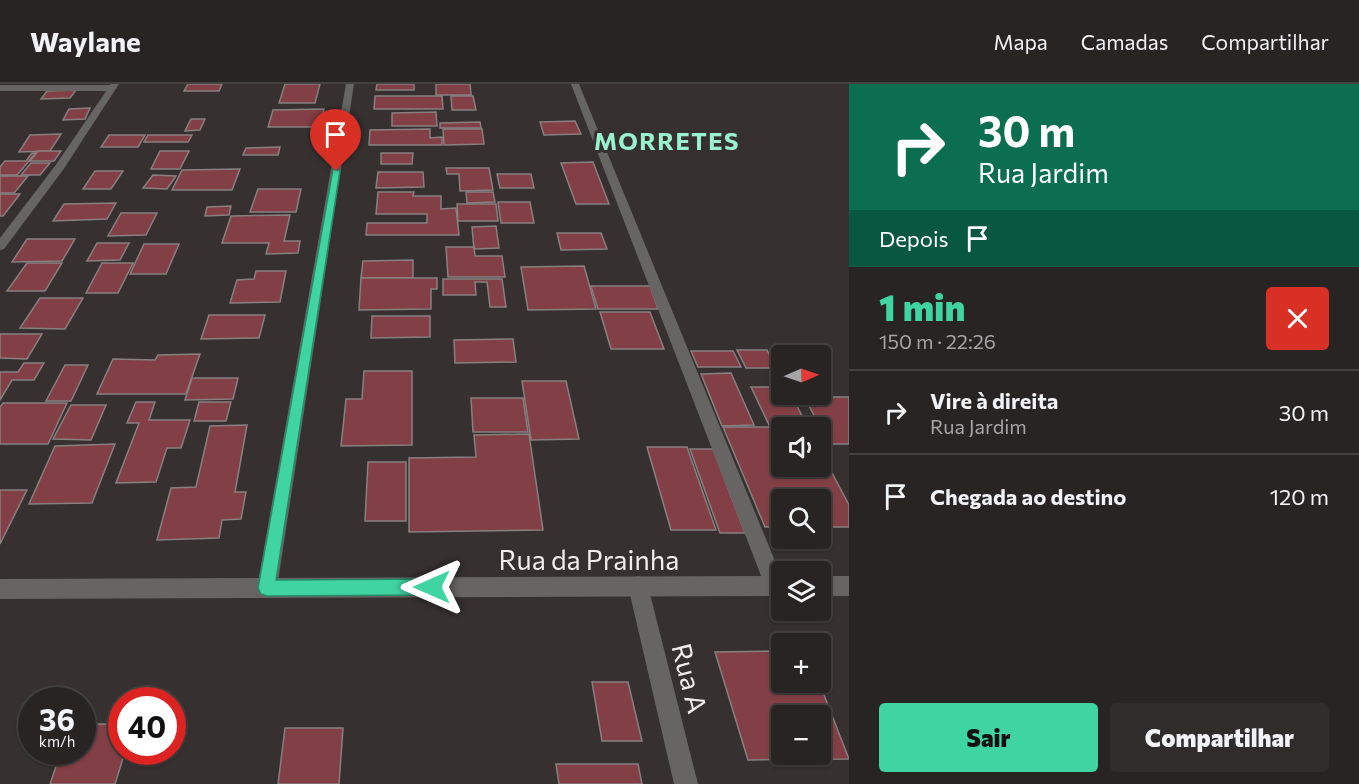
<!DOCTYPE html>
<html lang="pt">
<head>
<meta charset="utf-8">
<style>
	body { margin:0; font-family:Commissioner,sans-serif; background:#302c2c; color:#f1f3f6; height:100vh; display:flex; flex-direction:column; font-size:22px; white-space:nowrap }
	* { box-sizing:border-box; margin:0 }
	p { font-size:20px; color:#a5a4a6 }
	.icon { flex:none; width:33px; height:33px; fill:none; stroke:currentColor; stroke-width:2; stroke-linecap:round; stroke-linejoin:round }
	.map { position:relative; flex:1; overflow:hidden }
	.side { display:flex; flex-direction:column; background:#282424; width:510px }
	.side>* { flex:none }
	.hud { background:#0b6e4f; color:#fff; overflow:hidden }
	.needle { width:39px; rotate:88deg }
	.tools { position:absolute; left:771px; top:261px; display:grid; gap:12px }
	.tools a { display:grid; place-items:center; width:60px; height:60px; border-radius:6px; background:#282424; box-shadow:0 2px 4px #0004,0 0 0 2px #444141; font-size:30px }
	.speed { position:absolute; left:18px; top:603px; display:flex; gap:12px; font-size:30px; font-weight:700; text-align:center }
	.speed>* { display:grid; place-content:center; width:78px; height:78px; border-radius:50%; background:#282424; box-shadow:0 2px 4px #0004,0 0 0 2px #444141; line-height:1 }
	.speed small { font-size:15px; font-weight:400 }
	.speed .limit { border:9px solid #d22; background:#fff; color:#111 }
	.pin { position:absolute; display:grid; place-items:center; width:51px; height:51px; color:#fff; margin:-62px -26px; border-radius:50% 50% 50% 0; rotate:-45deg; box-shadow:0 0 6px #0007 }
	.pin .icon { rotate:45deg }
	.me { position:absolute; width:66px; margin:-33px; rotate:270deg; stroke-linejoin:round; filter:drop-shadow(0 0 4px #0008) }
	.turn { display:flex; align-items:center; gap:21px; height:126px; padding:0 30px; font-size:27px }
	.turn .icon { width:78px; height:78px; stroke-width:2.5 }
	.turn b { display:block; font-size:42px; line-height:51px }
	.then { display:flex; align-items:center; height:57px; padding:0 30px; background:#0003; gap:12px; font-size:22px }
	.round { display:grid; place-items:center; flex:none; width:63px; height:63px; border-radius:6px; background:#302c2c }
	.head { display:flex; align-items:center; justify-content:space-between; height:102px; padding:0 30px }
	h1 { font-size:36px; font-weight:800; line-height:45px; color:#3fd4a2 }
	.button { display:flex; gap:12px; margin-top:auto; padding:12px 30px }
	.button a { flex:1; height:69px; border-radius:6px; background:#3fd4a2; color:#111; font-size:24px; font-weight:800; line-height:69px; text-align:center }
	.button a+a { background:#302c2c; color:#f1f3f6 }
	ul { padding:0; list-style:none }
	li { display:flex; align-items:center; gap:18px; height:84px; padding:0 30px; border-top:2px solid #444141 }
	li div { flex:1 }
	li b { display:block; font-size:22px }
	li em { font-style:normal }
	header { display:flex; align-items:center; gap:36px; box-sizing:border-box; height:84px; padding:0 30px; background:#282424; border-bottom:2px solid #444141 }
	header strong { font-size:28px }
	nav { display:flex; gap:33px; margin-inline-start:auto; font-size:21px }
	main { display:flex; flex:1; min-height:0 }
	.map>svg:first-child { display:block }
	.building { fill:#823f45; stroke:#888080; stroke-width:1.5; fill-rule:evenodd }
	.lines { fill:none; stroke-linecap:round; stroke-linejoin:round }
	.service { fill:#676464; fill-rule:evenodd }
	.minor { fill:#676464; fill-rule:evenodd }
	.tertiary { fill:#676464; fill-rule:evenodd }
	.route { fill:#3fd4a2; stroke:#298a69; stroke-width:1.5 }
	.labels { text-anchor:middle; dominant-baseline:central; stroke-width:6; stroke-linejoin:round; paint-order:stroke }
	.far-district-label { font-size:24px; font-weight:bold; letter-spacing:1.5px; fill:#99f2cd; stroke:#363030 }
	.near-street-label { font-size:27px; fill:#f2eeee; stroke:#363030 }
</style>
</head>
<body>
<header>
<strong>Waylane</strong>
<nav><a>Mapa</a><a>Camadas</a><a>Compartilhar</a></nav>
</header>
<main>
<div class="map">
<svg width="849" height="700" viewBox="0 0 849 700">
	<rect width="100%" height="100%" fill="#363030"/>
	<g class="building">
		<path d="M 188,0 L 222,0 L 219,7 L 184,7 Z"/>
		<path d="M 285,0 L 320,0 L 315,19 L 279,19 Z"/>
		<path d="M 377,0 L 414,0 L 414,6 L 376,6 Z"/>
		<path d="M 436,0 L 470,0 L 471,11 L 436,11 Z"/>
		<path d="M 76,6 L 70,14 L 41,15 L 47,7 Z"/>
		<path d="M 375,12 L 442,12 L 443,25 L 374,25 Z"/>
		<path d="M 451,12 L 473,12 L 476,26 L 452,26 Z"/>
		<path d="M 90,24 L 85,35 L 63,36 L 69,25 Z"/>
		<path d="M 324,25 L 320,43 L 268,43 L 273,26 Z"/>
		<path d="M 436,28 L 437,42 L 392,42 L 392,29 Z"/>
		<path d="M 191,35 L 205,35 L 200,46 L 185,47 Z"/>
		<path d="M 575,37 L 581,50 L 544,51 L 540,38 Z"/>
		<path d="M 480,38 L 481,44 L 440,44 L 440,39 Z"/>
		<path d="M 430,45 L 430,54 L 442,53 L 442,61 L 369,61 L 370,46 Z"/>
		<path d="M 443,45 L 482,45 L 484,60 L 444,61 Z"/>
		<path d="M 61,50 L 50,67 L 19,68 L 30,51 Z"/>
		<path d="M 109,51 L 145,51 L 138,63 L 101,63 Z"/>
		<path d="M 148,51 L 192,51 L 188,58 L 144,58 Z"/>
		<path d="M 280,63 L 278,71 L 243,71 L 246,64 Z"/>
		<path d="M 38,67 L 61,67 L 54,77 L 30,77 Z"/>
		<path d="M 160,67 L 189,67 L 180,85 L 151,85 Z"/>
		<path d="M 32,69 L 36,69 L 17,91 L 0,91 L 0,83 L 5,77 L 26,77 Z"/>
		<path d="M 381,69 L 413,69 L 412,80 L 381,80 Z"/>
		<path d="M 593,78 L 609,120 L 576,120 L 561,79 Z"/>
		<path d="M 31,79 L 50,79 L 40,91 L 21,91 Z"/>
		<path d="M 446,84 L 489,84 L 493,106 L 460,107 L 459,90 L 447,90 Z"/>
		<path d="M 240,85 L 232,106 L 172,106 L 182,86 Z"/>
		<path d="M 95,87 L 123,87 L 111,105 L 83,105 Z"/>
		<path d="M 378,88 L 423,88 L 424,103 L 376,104 Z"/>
		<path d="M 497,90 L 531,90 L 534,104 L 500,104 Z"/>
		<path d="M 153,91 L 176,92 L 167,105 L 143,104 Z"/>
		<path d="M 0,92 L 28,92 L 14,109 L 0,109 Z"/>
		<path d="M 258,105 L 301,105 L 296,128 L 250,128 Z"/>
		<path d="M 378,108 L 414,108 L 413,112 L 441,112 L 441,125 L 456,124 L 459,151 L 366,151 L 367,139 L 427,139 L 427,130 L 376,130 Z"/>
		<path d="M 466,108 L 493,108 L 495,118 L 467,119 Z"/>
		<path d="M 0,110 L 20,110 L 3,132 L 0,132 Z"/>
		<path d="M 498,118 L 530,118 L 534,139 L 501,139 Z"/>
		<path d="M 116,119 L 107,135 L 53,137 L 64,120 Z"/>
		<path d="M 457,120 L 496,120 L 498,137 L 458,137 Z"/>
		<path d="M 231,122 L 229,131 L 205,132 L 207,123 Z"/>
		<path d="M 121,129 L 157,129 L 146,151 L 108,152 Z"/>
		<path d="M 290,131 L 284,157 L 300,157 L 298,169 L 266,170 L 269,159 L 222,159 L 231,132 Z"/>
		<path d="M 496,142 L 499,164 L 474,165 L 472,143 Z"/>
		<path d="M 557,149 L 601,149 L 607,165 L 561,166 Z"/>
		<path d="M 27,155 L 75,155 L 62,177 L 12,178 Z"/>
		<path d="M 97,159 L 129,159 L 120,176 L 87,177 Z"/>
		<path d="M 144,160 L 179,160 L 166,190 L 130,190 Z"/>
		<path d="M 446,163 L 474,163 L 475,172 L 502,172 L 505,193 L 448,193 Z"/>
		<path d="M 413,176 L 413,194 L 361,194 L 363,177 Z"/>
		<path d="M 27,179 L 62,179 L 45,207 L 7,207 Z"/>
		<path d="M 102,179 L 133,179 L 118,209 L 86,209 Z"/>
		<path d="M 584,182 L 596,225 L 528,226 L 521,183 Z"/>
		<path d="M 256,187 L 286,187 L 280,218 L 230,219 L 237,196 L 254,195 Z"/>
		<path d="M 361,194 L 437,194 L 437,205 L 431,205 L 431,225 L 359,226 Z"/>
		<path d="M 443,195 L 502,195 L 506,223 L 490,223 L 487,198 L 475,198 L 476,211 L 443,211 Z"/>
		<path d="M 591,202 L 650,202 L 658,225 L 598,225 Z"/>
		<path d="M 40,214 L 83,214 L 65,245 L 20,244 Z"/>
		<path d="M 600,228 L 650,228 L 664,265 L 611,265 Z"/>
		<path d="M 209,231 L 265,231 L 259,254 L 201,255 Z"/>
		<path d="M 372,232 L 430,232 L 430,253 L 371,254 Z"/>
		<path d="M 0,250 L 42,250 L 27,275 L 0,274 Z"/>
		<path d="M 513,255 L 516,278 L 455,279 L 454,256 Z"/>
		<path d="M 737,266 L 767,266 L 776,284 L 746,284 Z"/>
		<path d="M 691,267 L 733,267 L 741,283 L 698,283 Z"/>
		<path d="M 200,270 L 186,310 L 97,310 L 113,275 L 155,276 L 158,271 Z"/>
		<path d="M 24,279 L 44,279 L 34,296 L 12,296 L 0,316 L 0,288 L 18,288 Z"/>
		<path d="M 65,281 L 88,281 L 71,317 L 46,317 Z"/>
		<path d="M 364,287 L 412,287 L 412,361 L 341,362 L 346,315 L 362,315 Z"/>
		<path d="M 731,289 L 754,341 L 722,342 L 701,290 Z"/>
		<path d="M 192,294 L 238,294 L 233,315 L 185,316 Z"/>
		<path d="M 522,297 L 566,297 L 579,355 L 531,356 Z"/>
		<path d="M 751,303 L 782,303 L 782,310 L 791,310 L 808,344 L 782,344 L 782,382 L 820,382 L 820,366 L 849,421 L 849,443 L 820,443 L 820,416 L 782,416 L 782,443 L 765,443 L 723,343 L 770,343 Z"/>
		<path d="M 804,313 L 849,313 L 849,360 L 830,360 Z"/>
		<path d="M 471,314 L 523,314 L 528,348 L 473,348 Z"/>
		<path d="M 136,318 L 155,318 L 149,336 L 190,336 L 181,364 L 167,364 L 156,398 L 116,399 L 139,339 L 127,339 Z"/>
		<path d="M 199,318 L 231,318 L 226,337 L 194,337 Z"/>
		<path d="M 3,319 L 67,319 L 48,360 L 0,360 L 0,323 Z"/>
		<path d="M 71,321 L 106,321 L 91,356 L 53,355 Z"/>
		<path d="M 247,341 L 235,408 L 246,408 L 241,435 L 222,436 L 219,454 L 157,456 L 171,404 L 196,403 L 210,342 Z"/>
		<path d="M 529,350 L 543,446 L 409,448 L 409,374 L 476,373 L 474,351 Z"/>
		<path d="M 115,360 L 92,419 L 29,420 L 55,362 Z"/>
		<path d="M 647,363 L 687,363 L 716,446 L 671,446 Z"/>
		<path d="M 690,365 L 713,365 L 745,449 L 720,449 Z"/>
		<path d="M 368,378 L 406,378 L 406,437 L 365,437 Z"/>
		<path d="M 0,406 L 27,406 L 0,460 Z"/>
		<path d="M 782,567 L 782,598 L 819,598 L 849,675 L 748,676 L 715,568 ZM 782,632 L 820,632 L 820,670 L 782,670 Z"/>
		<path d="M 592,598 L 628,598 L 642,657 L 602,657 Z"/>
		<path d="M 82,640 L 122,640 L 122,668 L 125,668 L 115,700 L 50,700 L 61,668 L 82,668 Z"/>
		<path d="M 285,644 L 343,644 L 339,700 L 278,700 Z"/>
		<path d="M 556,680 L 638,680 L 642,700 L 559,700 Z"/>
	</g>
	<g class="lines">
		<path class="service" d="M 0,1 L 113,1 L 117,4 L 113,7 L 0,7 Z"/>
		<g class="minor">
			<path d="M 111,0 L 119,0 L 63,86 L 4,165 L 0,166 L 0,154 L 55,82 Z"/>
			<path d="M 346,0 L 354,0 L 277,504 L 274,511 L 267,514 L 260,511 L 257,504 Z"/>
			<path d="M 571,0 L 579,0 L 782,494 L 782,509 L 775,512 L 768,509 L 765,502 Z"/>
			<path d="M 638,492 L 645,495 L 648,502 L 698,700 L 674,700 L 628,502 L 631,495 Z"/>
		</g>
		<g class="tertiary">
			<path d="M 782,492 L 782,512 L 0,515 L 0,495 Z"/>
			<rect x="820" y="492" width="29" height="20"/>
		</g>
	</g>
	<path class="route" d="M 333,85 L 340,87 L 276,496 L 432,495 L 438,497 L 441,503 L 438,509 L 432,511 L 267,512 L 261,510 L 258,504 Z"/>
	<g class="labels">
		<g class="far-district-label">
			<text x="667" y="56">MORRETES</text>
		</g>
		<g class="near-street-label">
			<text x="589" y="475">Rua da Prainha</text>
			<text transform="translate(690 594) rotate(76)">Rua A</text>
		</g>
	</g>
</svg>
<div class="tools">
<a><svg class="needle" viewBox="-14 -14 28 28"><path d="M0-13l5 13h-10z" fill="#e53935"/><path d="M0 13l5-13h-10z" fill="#a5a4a6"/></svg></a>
<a><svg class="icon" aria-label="sound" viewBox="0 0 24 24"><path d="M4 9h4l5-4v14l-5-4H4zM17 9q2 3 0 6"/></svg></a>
<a><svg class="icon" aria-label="search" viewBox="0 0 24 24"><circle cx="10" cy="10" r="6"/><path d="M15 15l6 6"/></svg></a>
<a><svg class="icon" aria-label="layers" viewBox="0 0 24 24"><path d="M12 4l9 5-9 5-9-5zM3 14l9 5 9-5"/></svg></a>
<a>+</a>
<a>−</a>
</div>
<div class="speed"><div>36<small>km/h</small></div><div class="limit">40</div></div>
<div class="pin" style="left:336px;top:87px;background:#d93025"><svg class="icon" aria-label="arrive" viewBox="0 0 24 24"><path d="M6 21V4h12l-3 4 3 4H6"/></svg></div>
<svg class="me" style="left:432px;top:503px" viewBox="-20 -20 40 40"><path d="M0-17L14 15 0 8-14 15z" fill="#3fd4a2" stroke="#fff" stroke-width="4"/></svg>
</div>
<section class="side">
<div class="hud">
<div class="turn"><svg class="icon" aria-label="right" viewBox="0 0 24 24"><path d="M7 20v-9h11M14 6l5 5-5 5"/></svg><div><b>30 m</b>Rua Jardim</div></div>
<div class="then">Depois<svg class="icon" aria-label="arrive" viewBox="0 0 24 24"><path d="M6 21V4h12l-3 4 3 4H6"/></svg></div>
</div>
<div class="head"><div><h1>1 min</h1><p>150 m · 22:26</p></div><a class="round" style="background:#d93025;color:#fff"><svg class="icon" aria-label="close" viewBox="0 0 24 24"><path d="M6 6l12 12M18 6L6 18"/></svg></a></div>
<ul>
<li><svg class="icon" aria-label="right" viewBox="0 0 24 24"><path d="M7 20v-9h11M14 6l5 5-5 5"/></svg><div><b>Vire à direita</b><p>Rua Jardim</p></div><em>30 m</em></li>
<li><svg class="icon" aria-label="arrive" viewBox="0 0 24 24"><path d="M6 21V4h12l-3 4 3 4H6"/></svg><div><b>Chegada ao destino</b></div><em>120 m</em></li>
</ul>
<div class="button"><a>Sair</a><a>Compartilhar</a></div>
</section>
</main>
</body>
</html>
